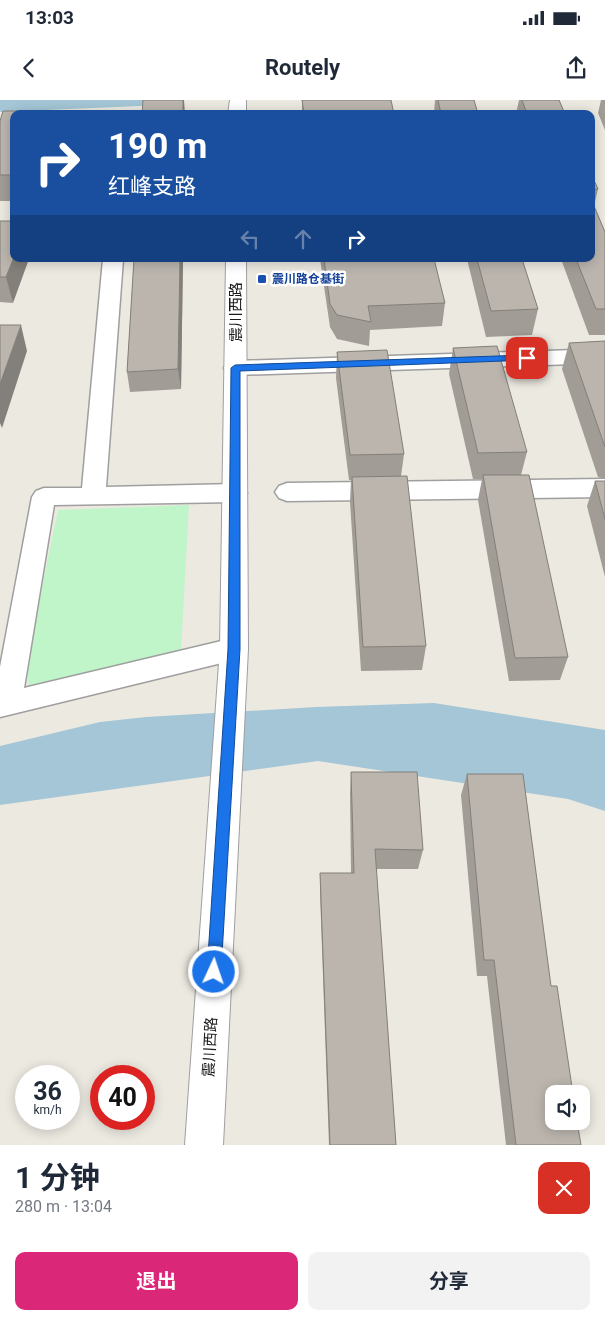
<!DOCTYPE html>
<html lang="zh">
<head>
<meta charset="utf-8">
<style>
	body { margin:0; font-family:Roboto,"Noto Sans SC",sans-serif; background:#f2f2f3; color:#1f2937; height:100vh; display:flex; flex-direction:column; font-size:19px; white-space:nowrap }
	* { box-sizing:border-box; margin:0 }
	p { font-size:16px; color:#747a83 }
	.icon { flex:none; width:28px; height:28px; fill:none; stroke:currentColor; stroke-width:2; stroke-linecap:round; stroke-linejoin:round }
	.map { position:relative; height:1045px; overflow:hidden }
	.details { display:flex; flex-direction:column; background:#fff; flex:1 }
	.details>* { flex:none }
	.top-card { position:absolute; left:10px; top:10px; width:585px; height:152px; border-radius:10px; box-shadow:0 2px 12px #0003; background:#1a4fa0; color:#fff; overflow:hidden }
	.buttons { position:absolute; left:545px; top:985px; display:grid; gap:10px }
	.buttons a { display:grid; place-items:center; width:45px; height:45px; border-radius:10px; background:#fff; box-shadow:0 2px 12px #0003; font-size:25px }
	.speed { position:absolute; left:15px; top:965px; display:flex; gap:10px; font-size:25px; font-weight:700; text-align:center }
	.speed>* { display:grid; place-content:center; width:65px; height:65px; border-radius:50%; background:#fff; box-shadow:0 2px 12px #0003; line-height:1 }
	.speed small { font-size:12px; font-weight:400 }
	.speed .limit { border:8px solid #d22; background:#fff; color:#111 }
	.pin { position:absolute; display:grid; place-items:center; width:42px; height:42px; color:#fff; margin:-21px; border-radius:10px; box-shadow:0 2px 8px #0006 }
	.me { position:absolute; width:55px; margin:-28px; rotate:3deg; stroke-linejoin:round; filter:drop-shadow(0 0 4px #0008) }
	.turn { display:flex; align-items:center; gap:18px; height:105px; padding:0 15px; font-size:22px }
	.turn .icon { width:65px; height:65px; stroke-width:2.5 }
	.turn b { display:block; font-size:35px; line-height:42px }
	.lanes { display:flex; align-items:center; height:48px; padding:0 15px; background:#0003; justify-content:center; gap:25px; direction:ltr }
	.lanes .off { opacity:.35 }
	.round { display:grid; place-items:center; flex:none; width:52px; height:52px; border-radius:10px; background:#f2f2f3 }
	.summary { display:flex; align-items:center; justify-content:space-between; height:85px; padding:0 15px }
	h1 { font-size:30px; font-weight:700; line-height:38px }
	.action { display:flex; gap:10px; margin-top:auto; padding:10px 15px }
	.action a { flex:1; height:58px; border-radius:10px; background:#db2777; color:#fff; font-size:20px; font-weight:700; line-height:58px; text-align:center }
	.action a+a { background:#f2f2f3; color:#1f2937 }
	.status { display:flex; justify-content:space-between; align-items:center; height:35px; padding:0 25px; background:#fff; direction:ltr }
	.status svg { height:14px; fill:currentColor }
	header { display:flex; justify-content:space-between; align-items:center; height:65px; padding:0 15px; background:#fff; font-size:22px; font-weight:700 }
	.map>svg:first-child { display:block }
	.park { fill:#c0f4c9 }
	.water { fill:#a4c6d6 }
	.lines { fill:none; stroke-linecap:round; stroke-linejoin:round }
	.minor-casing { stroke:#9f9f9f; stroke-width:3 }
	.tertiary-casing { stroke:#9f9f9f; stroke-width:2 }
	.minor { fill:#fff; fill-rule:evenodd }
	.tertiary { fill:#fff; fill-rule:evenodd }
	.wall { fill:#a19c96 }
	.shaded-wall { fill:#837f7a }
	.building { fill:#bbb5ae; stroke:#837f7a }
	.route { fill:#1a73e8; stroke:#114b97 }
	.transit-dot { fill:#1a4fb4; stroke:#fff; stroke-width:2 }
	.labels { text-anchor:middle; dominant-baseline:central; stroke-width:5; stroke-linejoin:round; paint-order:stroke }
	.far-transit-label { font-size:12px; font-weight:bold; fill:#164399; stroke:#fff; text-anchor:start }
	.street-label { font-size:15px; fill:#1b1b1b; stroke:#fff }
</style>
</head>
<body>
<div class="status"><b>13:03</b><svg viewBox="0 0 49 12"><path d="M0 12V9h3v3zM5 12V6h3v6zM10 12V3h3v9zM15 12V0h3v12zM26 1h20v11H26zM47 4h2v5h-2z"/></svg></div>
<header><svg class="icon" aria-label="back" viewBox="0 0 24 24"><path d="M15 5l-7 7 7 7"/></svg>Routely<svg class="icon" aria-label="share" viewBox="0 0 24 24"><path d="M12 15V3M7 8l5-5 5 5M5 13v7h14v-7"/></svg></header>
<div class="map">
<svg width="605" height="1045" viewBox="0 0 605 1045">
	<rect width="100%" height="100%" fill="#ece9e1"/>
	<path class="park" d="M 189,405 L 181,549 L 29,587 L 26,563 L 58,410 Z"/>
	<g class="water">
		<path d="M 0,0 L 163,0 L 163,5 L 0,12 Z"/>
		<path d="M 434,603 L 605,630 L 605,711 L 568,699 L 318,661 L 0,705 L 0,646 L 100,622 L 146,617 L 316,607 Z"/>
	</g>
	<g class="lines">
		<g class="minor-casing">
			<g id="minor">
				<path d="M 103,159 L 123,159 L 106,387 L 235,384 L 243,387 L 247,393 L 243,399 L 235,402 L 54,405 L 24,588 L 234,538 L 243,541 L 247,549 L 243,557 L 234,560 L 0,617 L 0,567 L 32,397 L 36,391 L 44,388 L 82,388 Z"/>
				<path d="M 605,249 L 605,263 L 235,275 L 227,273 L 224,268 L 227,263 L 235,261 Z"/>
				<path d="M 605,379 L 605,397 L 287,401 L 279,398 L 275,392 L 279,386 L 287,383 Z"/>
			</g>
		</g>
		<g class="tertiary-casing">
			<g id="tertiary">
				<path d="M 230,0 L 246,0 L 246,14 L 228,14 Z"/>
				<path d="M 226,159 L 246,159 L 248,549 L 223,1045 L 185,1045 L 220,549 Z"/>
			</g>
		</g>
		<use href="#minor" class="minor"/>
		<use href="#tertiary" class="tertiary"/>
	</g>
	<g class="wall">
		<path d="M 302,0 L 394,14 L 302,14 Z"/>
		<path d="M 435,0 L 474,0 L 478,14 L 434,14 Z"/>
		<path d="M 519,0 L 559,0 L 565,14 L 516,14 Z"/>
		<path d="M 601,0 L 605,0 L 605,30 L 598,13 Z"/>
		<path d="M 3,11 L 46,11 L 46,14 L 14,14 L 14,101 L 0,101 L 0,21 Z"/>
		<path d="M 591,74 L 598,89 L 594,106 L 605,132 L 605,235 L 589,235 L 561,159 L 591,159 Z"/>
		<path d="M 0,121 L 13,203 L 0,202 Z"/>
		<path d="M 134,159 L 183,159 L 181,289 L 130,292 L 127,272 Z"/>
		<path d="M 320,159 L 434,159 L 445,203 L 442,226 L 370,230 L 369,246 L 337,239 L 330,227 Z"/>
		<path d="M 467,159 L 522,159 L 538,209 L 532,235 L 486,237 Z"/>
		<path d="M 605,241 L 605,379 L 598,377 L 562,269 L 569,243 Z"/>
		<path d="M 453,248 L 527,352 L 521,375 L 568,557 L 560,580 L 509,581 L 478,400 L 482,379 L 473,379 L 449,274 Z"/>
		<path d="M 337,252 L 404,354 L 401,376 L 426,546 L 422,570 L 361,571 L 350,402 L 351,380 L 349,380 L 336,278 Z"/>
		<path d="M 595,381 L 605,381 L 605,477 L 587,406 Z"/>
		<path d="M 351,672 L 423,750 L 418,769 L 376,769 L 396,1045 L 329,1045 L 320,792 L 320,773 L 351,773 L 350,693 Z"/>
		<path d="M 467,674 L 551,886 L 581,1045 L 506,1045 L 487,876 L 477,876 L 461,695 Z"/>
	</g>
	<g class="shaded-wall">
		<path d="M 183,0 L 184,0 L 185,14 L 183,14 Z"/>
		<path d="M 14,157 L 14,159 L 29,159 L 13,203 L 6,177 Z"/>
		<path d="M 180,159 L 183,159 L 181,289 L 178,269 Z"/>
		<path d="M 21,225 L 27,251 L 2,328 L 0,323 L 0,284 Z"/>
	</g>
	<g class="building">
		<path d="M 143,0 L 183,0 L 183,14 L 142,14 Z"/>
		<path d="M 302,0 L 391,0 L 394,14 L 304,14 Z"/>
		<path d="M 438,0 L 474,0 L 478,14 L 441,14 Z"/>
		<path d="M 522,0 L 559,0 L 565,14 L 527,14 Z"/>
		<path d="M 3,11 L 46,11 L 45,14 L 14,14 L 14,75 L 0,75 L 0,21 Z"/>
		<path d="M 591,74 L 598,89 L 591,90 Z"/>
		<path d="M 591,99 L 605,132 L 605,209 L 596,209 L 576,159 L 591,159 Z"/>
		<path d="M 0,121 L 14,121 L 14,157 L 6,177 L 0,177 Z"/>
		<path d="M 134,159 L 180,159 L 178,269 L 127,272 Z"/>
		<path d="M 324,159 L 434,159 L 445,203 L 368,206 L 371,222 L 337,215 L 330,204 Z"/>
		<path d="M 477,159 L 522,159 L 538,209 L 491,211 Z"/>
		<path d="M 0,225 L 21,225 L 0,284 Z"/>
		<path d="M 605,241 L 605,347 L 569,243 Z"/>
		<path d="M 497,246 L 527,352 L 478,353 L 453,248 Z"/>
		<path d="M 387,250 L 404,354 L 350,355 L 337,252 Z"/>
		<path d="M 483,375 L 529,375 L 568,557 L 515,558 Z"/>
		<path d="M 407,376 L 426,546 L 363,547 L 352,377 Z"/>
		<path d="M 595,381 L 605,381 L 605,419 Z"/>
		<path d="M 351,672 L 417,672 L 423,750 L 375,749 L 396,1045 L 330,1045 L 320,773 L 354,773 Z"/>
		<path d="M 467,674 L 523,674 L 551,886 L 557,886 L 573,994 L 554,994 L 554,1021 L 577,1021 L 581,1045 L 516,1045 L 494,860 L 484,860 Z"/>
	</g>
	<path class="route" d="M 527,255 L 530,256 L 530,260 L 240,271 L 240,549 L 221,872 L 219,877 L 214,879 L 209,877 L 207,872 L 228,549 L 231,268 L 235,265 Z"/>
	<rect class="transit-dot" x="257" y="174" width="10" height="10" rx="2.5"/>
	<g class="labels">
		<g class="far-transit-label">
			<text x="272" y="179">震川路仓基街</text>
		</g>
		<g class="street-label">
			<text transform="translate(236 212) rotate(-90)">震川西路</text>
			<text transform="translate(210 947) rotate(-87)">震川西路</text>
		</g>
	</g>
</svg>
<div class="buttons">
<a><svg class="icon" aria-label="sound" viewBox="0 0 24 24"><path d="M4 9h4l5-4v14l-5-4H4zM17 9q2 3 0 6"/></svg></a>
</div>
<div class="speed"><div>36<small>km/h</small></div><div class="limit">40</div></div>
<div class="pin" style="left:527px;top:258px;background:#d93025"><svg class="icon" aria-label="arrive" viewBox="0 0 24 24"><path d="M6 21V4h12l-3 4 3 4H6"/></svg></div>
<svg class="me" style="left:214px;top:872px" viewBox="-20 -20 40 40"><circle r="17" fill="#1a73e8" stroke="#fff" stroke-width="3"/><path d="M0-11L8 9 0 5-8 9z" fill="#fff"/></svg>
<div class="top-card">
<div class="turn"><svg class="icon" aria-label="right" viewBox="0 0 24 24"><path d="M7 20v-9h11M14 6l5 5-5 5"/></svg><div><b>190 m</b>红峰支路</div></div>
<div class="lanes"><svg class="icon off" aria-label="left" viewBox="0 0 24 24"><path d="M17 20v-9H6M10 6l-5 5 5 5"/></svg><svg class="icon off" aria-label="ahead" viewBox="0 0 24 24"><path d="M12 20V5M6 11l6-6 6 6"/></svg><svg class="icon" aria-label="right" viewBox="0 0 24 24"><path d="M7 20v-9h11M14 6l5 5-5 5"/></svg></div>
</div>
</div>
<section class="details">
<div class="summary"><div><h1>1 分钟</h1><p>280 m · 13:04</p></div><a class="round" style="background:#d93025;color:#fff"><svg class="icon" aria-label="close" viewBox="0 0 24 24"><path d="M6 6l12 12M18 6L6 18"/></svg></a></div>
<div class="action"><a>退出</a><a>分享</a></div>
</section>
</body>
</html>
